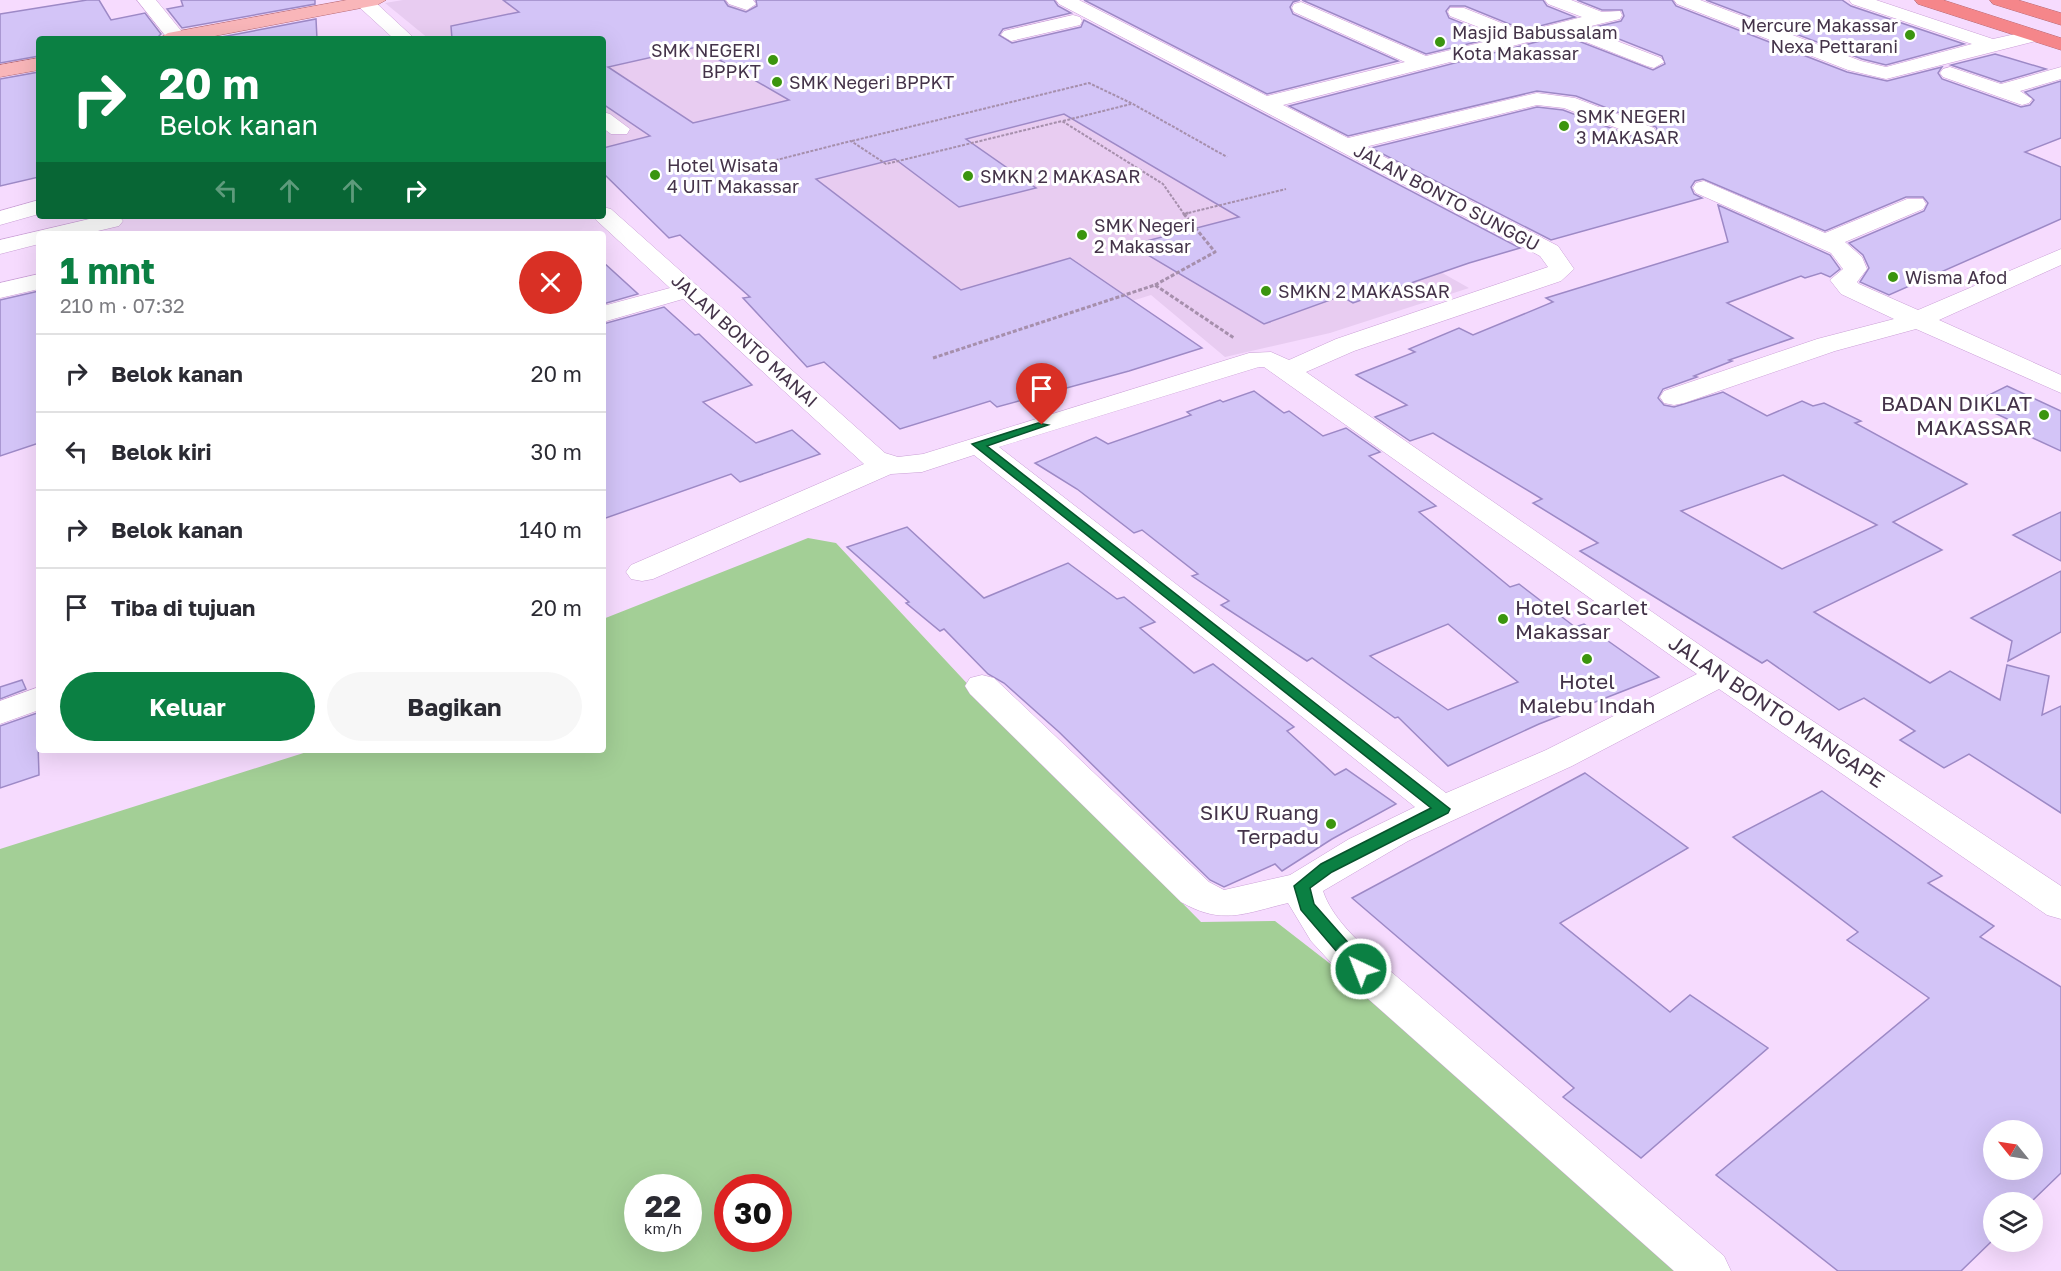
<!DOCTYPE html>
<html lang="id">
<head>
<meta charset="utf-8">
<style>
	body { margin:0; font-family:"Golos Text",sans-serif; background:#f7f7f7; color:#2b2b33; height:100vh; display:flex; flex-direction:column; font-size:22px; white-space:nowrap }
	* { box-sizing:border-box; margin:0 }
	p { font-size:20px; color:#7c7c81 }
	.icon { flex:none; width:33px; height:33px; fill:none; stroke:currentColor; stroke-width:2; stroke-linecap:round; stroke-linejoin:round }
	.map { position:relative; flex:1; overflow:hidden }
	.details { position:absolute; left:36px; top:231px; width:570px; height:522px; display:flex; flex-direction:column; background:#fff; border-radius:6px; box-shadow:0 6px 24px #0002 }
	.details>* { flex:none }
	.top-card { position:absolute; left:36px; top:36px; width:570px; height:183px; border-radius:6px; box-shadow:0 6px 24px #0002; background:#0b8043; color:#fff; overflow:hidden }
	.needle { width:39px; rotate:300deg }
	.fabs { position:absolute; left:1983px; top:1120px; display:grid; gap:12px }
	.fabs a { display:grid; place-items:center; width:60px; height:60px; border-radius:50%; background:#fff; box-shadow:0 6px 24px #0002; font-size:30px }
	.speed { position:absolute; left:624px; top:1174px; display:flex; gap:12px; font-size:30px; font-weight:700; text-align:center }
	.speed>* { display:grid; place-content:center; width:78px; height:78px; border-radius:50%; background:#fff; box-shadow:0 6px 24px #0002; line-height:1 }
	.speed small { font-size:15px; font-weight:400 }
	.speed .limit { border:9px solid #d22; background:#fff; color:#111 }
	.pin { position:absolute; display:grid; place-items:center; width:51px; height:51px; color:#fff; margin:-62px -26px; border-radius:50% 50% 50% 0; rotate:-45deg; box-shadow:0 0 6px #0007 }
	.pin .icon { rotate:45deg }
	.me { position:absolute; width:66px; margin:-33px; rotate:317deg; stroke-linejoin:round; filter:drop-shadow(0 0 4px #0008) }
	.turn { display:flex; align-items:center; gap:21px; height:126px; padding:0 24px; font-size:27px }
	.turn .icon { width:78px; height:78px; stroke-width:2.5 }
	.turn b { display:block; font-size:42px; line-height:51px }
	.lanes { display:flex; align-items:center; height:57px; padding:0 24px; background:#0003; justify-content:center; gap:30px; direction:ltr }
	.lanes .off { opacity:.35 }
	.round { display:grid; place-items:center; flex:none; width:63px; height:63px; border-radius:32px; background:#f7f7f7 }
	.overview { display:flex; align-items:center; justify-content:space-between; height:102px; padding:0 24px }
	h1 { font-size:36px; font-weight:700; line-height:45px; color:#0b8043 }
	.button { display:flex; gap:12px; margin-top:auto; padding:12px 24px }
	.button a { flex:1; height:69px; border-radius:36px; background:#0b8043; color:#fff; font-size:24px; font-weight:700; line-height:69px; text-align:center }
	.button a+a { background:#f7f7f7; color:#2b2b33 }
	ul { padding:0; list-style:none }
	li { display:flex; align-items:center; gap:18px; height:78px; padding:0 24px; border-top:2px solid #e1e1e2 }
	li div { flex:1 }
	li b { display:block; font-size:22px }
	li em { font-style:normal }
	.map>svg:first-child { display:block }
	.built { fill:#e8ccf1 }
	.green { fill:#a3cf96; fill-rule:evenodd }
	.building { fill:#d3c4f7; stroke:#9d89c6; stroke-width:1.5; fill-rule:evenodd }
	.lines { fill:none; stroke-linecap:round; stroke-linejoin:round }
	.minor-casing { stroke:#ca9fd6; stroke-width:1 }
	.major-casing { stroke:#b76973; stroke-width:1 }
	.highway-casing { stroke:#b76973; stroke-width:1 }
	.path-far1 { stroke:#a68fac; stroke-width:2; stroke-dasharray:3 1.5; stroke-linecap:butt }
	.path { stroke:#a68fac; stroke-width:3; stroke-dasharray:4 2; stroke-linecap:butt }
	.minor { fill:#fff; fill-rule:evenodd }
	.major { fill:#f9b6b9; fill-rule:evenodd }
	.highway { fill:#f5868a; fill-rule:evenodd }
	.route { fill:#0b8043; stroke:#07532c; stroke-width:1.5 }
	.poi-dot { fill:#3b950f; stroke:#fff; stroke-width:2 }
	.labels { text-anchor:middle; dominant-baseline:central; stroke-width:6; stroke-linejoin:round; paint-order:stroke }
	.far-poi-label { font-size:18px; fill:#443349; stroke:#fff; text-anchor:start }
	.far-street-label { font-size:18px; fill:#443349; stroke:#fff }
	.poi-label { font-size:21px; fill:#443349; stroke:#fff; text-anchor:end }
	.street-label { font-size:21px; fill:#443349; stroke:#fff }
</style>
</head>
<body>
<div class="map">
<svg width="2061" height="1271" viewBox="0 0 2061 1271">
	<rect width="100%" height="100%" fill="#f6dbfe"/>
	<path class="built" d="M 403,0 L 838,0 L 1124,94 L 1469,288 L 1330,333 L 1225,357 L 1151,295 L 924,366 L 603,164 L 603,39 L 429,39 L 385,3 Z"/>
	<path class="green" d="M 808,538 L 836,543 L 989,707 L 1201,922 L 1275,921 L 1355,983 L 1679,1271 L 0,1271 L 0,849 L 313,750 L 603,750 L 603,619 ZM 638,1188 L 688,1188 L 688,1239 L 638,1239 ZM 728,1188 L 778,1188 L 778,1239 L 728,1239 Z"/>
	<g class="building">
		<path d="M 87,0 L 99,0 L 111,20 L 145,13 L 161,34 L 156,39 L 39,39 L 39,56 L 0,63 L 0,14 Z"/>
		<path d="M 181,0 L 315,0 L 315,4 L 182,28 L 167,9 L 183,6 Z"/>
		<path d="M 503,0 L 724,0 L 728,6 L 746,12 L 757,6 L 756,0 L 1054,0 L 1058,6 L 1071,13 L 1003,29 L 999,35 L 1012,43 L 1081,27 L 1084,20 L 1520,248 L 1469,263 L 1353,303 L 1341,296 L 1264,324 L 1131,245 L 1239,217 L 1064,114 L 966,139 L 1036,188 L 959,207 L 895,159 L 816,179 L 961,290 L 1070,258 L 1202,348 L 1129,371 L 997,407 L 990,401 L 900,429 L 824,362 L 807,367 L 743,298 L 750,297 L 680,235 L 669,238 L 603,173 L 603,148 L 650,136 L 603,104 L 603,39 L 452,39 L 451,26 L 519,12 ZM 697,47 L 789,100 L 693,123 L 608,67 Z"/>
		<path d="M 1084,0 L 1300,0 L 1293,2 L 1290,7 L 1293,14 L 1398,61 L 1267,94 Z"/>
		<path d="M 1302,0 L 1543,0 L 1547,6 L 1575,17 L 1524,30 L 1465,6 L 1450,6 L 1446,11 L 1449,18 L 1497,37 L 1426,54 Z"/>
		<path d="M 1577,0 L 1672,0 L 1676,6 L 1847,72 L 1887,81 L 1942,67 L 1938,73 L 1942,79 L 2021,107 L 2030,105 L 2034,100 L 2025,92 L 2061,81 L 2061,138 L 2025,152 L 2061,167 L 2061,219 L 1889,295 L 1860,282 L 1869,268 L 1863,255 L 1849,243 L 1924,211 L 1928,203 L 1923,197 L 1906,197 L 1825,231 L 1703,179 L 1695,181 L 1691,187 L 1694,194 L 1702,198 L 1551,240 L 1371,148 L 1537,107 L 1563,110 L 1645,141 L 1656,139 L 1659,134 L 1656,127 L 1576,96 L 1537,91 L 1348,136 L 1289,106 L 1563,35 L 1653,70 L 1665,64 L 1662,56 L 1591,28 L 1621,21 L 1624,16 L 1622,10 L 1602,10 Z"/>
		<path d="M 1706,0 L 1842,0 L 1851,6 L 1964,44 L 1886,65 L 1862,59 Z"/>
		<path d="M 316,19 L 317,39 L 211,39 Z"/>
		<path d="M 1995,54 L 2009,58 L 2046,69 L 2001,82 L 1951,65 Z"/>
		<path d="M 39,72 L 39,177 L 0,186 L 0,79 Z"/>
		<path d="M 1718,205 L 1830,255 L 1840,269 L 1830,277 L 1821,273 L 1805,278 L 1801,276 L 1727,303 L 1793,338 L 1729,360 L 1732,361 L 1694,376 L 1697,377 L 1663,389 L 1658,398 L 1664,405 L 1674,407 L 1723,392 L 1767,416 L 1802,401 L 1813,406 L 1824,403 L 1861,421 L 1855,423 L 1967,484 L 1893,522 L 1942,550 L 1814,612 L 1930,683 L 1950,671 L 2000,700 L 2007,665 L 2049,676 L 2042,715 L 2061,706 L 2061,813 L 1969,754 L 1944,768 L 1900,740 L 1915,731 L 1864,698 L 1839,710 L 1767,660 L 1762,663 L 1580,551 L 1598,543 L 1533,503 L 1542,499 L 1433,433 L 1410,441 L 1375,417 L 1407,405 L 1356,375 L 1415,352 L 1409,349 L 1459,328 L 1473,335 L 1553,302 L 1546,298 L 1728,242 ZM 1783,475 L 1877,525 L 1782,569 L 1681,511 Z"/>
		<path d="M 603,262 L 638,294 L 603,304 Z"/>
		<path d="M 39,291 L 39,443 L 0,456 L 0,300 Z"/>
		<path d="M 664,307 L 695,335 L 699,334 L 752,385 L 703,402 L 756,443 L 792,430 L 820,454 L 740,482 L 731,474 L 603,519 L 603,324 Z"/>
		<path d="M 2007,386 L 2061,411 L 2061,451 L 2007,426 L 2014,422 L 1973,403 Z"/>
		<path d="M 1254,391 L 1284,413 L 1289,411 L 1323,436 L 1346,428 L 1380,452 L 1369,456 L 1436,506 L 1419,512 L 1510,587 L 1519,584 L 1575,627 L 1584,624 L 1659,677 L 1539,724 L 1448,766 L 1398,717 L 1395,718 L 1312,658 L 1307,661 L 1221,605 L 1229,601 L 1192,576 L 1198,574 L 1142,530 L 1134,533 L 1077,489 L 1035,463 L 1096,437 L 1108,444 L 1191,415 L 1187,412 L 1220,400 L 1223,402 ZM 1448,624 L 1518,682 L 1448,710 L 1370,656 Z"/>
		<path d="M 2061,512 L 2061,561 L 2013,535 Z"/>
		<path d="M 907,527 L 984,598 L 1068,563 L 1117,599 L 1124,597 L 1155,622 L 1140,628 L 1194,673 L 1213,664 L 1294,727 L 1287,731 L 1335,775 L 1346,769 L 1396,804 L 1332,839 L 1282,871 L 1275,864 L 1224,887 L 1210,880 L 1059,732 L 1004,683 L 988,674 L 944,629 L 940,631 L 906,603 L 909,602 L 847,547 Z"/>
		<path d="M 2061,571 L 2061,632 L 2008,661 L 2012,641 L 1971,618 Z"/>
		<path d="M 22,680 L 26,689 L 0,699 L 0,687 Z"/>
		<path d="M 37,713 L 39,775 L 0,788 L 0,726 Z"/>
		<path d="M 1585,773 L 1688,848 L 1560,923 L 1670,1012 L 1690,995 L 1768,1048 L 1641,1158 L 1563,1097 L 1574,1088 L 1352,898 Z"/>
		<path d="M 1822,791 L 1942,876 L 1928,883 L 1994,926 L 1980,937 L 2061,987 L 2061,1173 L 2030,1203 L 1994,1203 L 1994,1239 L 1961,1271 L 1838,1271 L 1716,1175 L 1929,998 L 1847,940 L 1858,932 L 1733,837 ZM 1994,1131 L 2032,1131 L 2032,1170 L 1994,1170 Z"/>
	</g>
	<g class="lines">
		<g class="minor-casing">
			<g id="minor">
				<path d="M 137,0 L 156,0 L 183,33 L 184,39 L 168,39 Z"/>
				<path d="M 356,0 L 373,0 L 415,39 L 394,39 L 358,6 Z"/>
				<path d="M 726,0 L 753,0 L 756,4 L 747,10 L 729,4 Z"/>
				<path d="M 1056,0 L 1079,0 L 1267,96 L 1405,62 L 1294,12 L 1292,8 L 1294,4 L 1301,2 L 1426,56 L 1504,37 L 1450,16 L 1448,12 L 1450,8 L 1464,8 L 1524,32 L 1582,17 L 1548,4 L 1545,0 L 1571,0 L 1602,12 L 1620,11 L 1622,15 L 1620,19 L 1583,28 L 1661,58 L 1664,62 L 1654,68 L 1647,66 L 1563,33 L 1283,105 L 1348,138 L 1537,93 L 1575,98 L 1654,128 L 1657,133 L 1654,138 L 1646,139 L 1564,108 L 1537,105 L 1365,147 L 1558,246 L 1574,269 L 1561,281 L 1354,351 L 1306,372 L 1733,668 L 2061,886 L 2061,919 L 2047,915 L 1719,689 L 1572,766 L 1408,841 L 1323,891 C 1332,918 1356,938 1375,958 L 1724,1256 L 1731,1271 L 1674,1271 L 1347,980 L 1311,941 L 1288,903 C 1245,913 1223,926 1181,902 L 970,694 L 965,686 L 970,678 L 982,675 L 994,678 L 1209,882 L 1224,890 L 1290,875 L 1349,839 L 1415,807 L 974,455 L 922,472 L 891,474 L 653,579 L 642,581 L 631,579 L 626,572 L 631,565 L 864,464 L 683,299 L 603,322 L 603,306 L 670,288 L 595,219 L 593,216 L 603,216 L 603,207 L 611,209 L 885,453 L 898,457 L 923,454 L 1249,353 L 1271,352 L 1289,360 L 1336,339 L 1548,267 L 1540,256 L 1059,4 ZM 1259,367 L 1264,367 L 1697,674 L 1546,750 L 1446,793 L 999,447 Z"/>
				<path d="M 1674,0 L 1700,0 L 1861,61 L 1886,67 L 1972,44 L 1852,4 L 1849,0 L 1876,0 L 1993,39 L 2033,30 L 2043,36 L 2040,40 L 1886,79 L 1848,70 L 1677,4 Z"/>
				<path d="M 1073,15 L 1080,17 L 1082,21 L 1080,25 L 1011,41 L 1001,35 L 1004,31 Z"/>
				<path d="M 1950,67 L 2001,84 L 2061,67 L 2061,79 L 2020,91 L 2032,99 L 2029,103 L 2022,105 L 1943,77 L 1940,73 L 1943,69 Z"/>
				<path d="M 603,112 L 610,114 L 630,129 L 627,134 L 611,134 L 603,128 Z"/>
				<path d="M 1704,181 L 1825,233 L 1907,199 L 1923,199 L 1926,204 L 1923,209 L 1845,242 L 1862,257 L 1867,269 L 1857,282 L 1859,284 L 1918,310 L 2061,249 L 2061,265 L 1939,320 L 2061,375 L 2061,393 L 1916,329 L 1835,351 L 1684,403 L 1674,405 L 1664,403 L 1660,397 L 1664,391 L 1817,339 L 1894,319 L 1841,294 L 1830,280 L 1843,269 L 1831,253 L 1696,193 L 1693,188 L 1696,183 Z"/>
				<path d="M 39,200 L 39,214 L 0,225 L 0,211 Z"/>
				<path d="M 102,216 L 119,216 L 123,221 L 119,226 L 85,234 L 39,234 L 39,244 L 0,254 L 0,240 Z"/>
				<path d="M 39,274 L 39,289 L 0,298 L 0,283 Z"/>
				<path d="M 39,687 L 39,710 L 0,724 L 0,701 Z"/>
			</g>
		</g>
		<g class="major-casing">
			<g id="major">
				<path d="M 347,0 L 386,0 L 377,5 L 199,39 L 158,39 L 168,33 Z"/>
				<path d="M 39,58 L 39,70 L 0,77 L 0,65 Z"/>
			</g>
		</g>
		<g class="highway-casing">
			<g id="highway">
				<path d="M 1915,0 L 1943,0 L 2061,38 L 2061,50 L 1918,4 Z"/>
				<path d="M 1990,0 L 2018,0 L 2061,13 L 2061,25 L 1993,4 Z"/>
			</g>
		</g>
		<g class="path-far1">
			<path d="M 1063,121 L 1131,104"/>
			<path d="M 852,141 L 1089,83 L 1133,104 L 1227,157"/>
			<path d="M 745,168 L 851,141 L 886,164 L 1062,121 L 1163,184 L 1184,214"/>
			<path d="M 1184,214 L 1286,189"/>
		</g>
		<g class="path">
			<path d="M 1155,285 L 1215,252 L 1184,214 L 1188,213"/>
			<path d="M 933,358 L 1155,285 L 1234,338"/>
		</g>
		<use href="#minor" class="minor"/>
		<use href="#major" class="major"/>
		<use href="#highway" class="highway"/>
	</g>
	<path class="route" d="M 1038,423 L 1048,425 L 987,446 L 1450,809 L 1448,813 L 1332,872 L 1310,888 L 1314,904 L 1367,964 L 1369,969 L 1367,973 L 1355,973 L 1301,910 L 1294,886 L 1321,864 L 1431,808 L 972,444 Z"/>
	<g class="poi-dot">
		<circle cx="1910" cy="35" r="6"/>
		<circle cx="1440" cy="42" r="6"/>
		<circle cx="773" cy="60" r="6"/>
		<circle cx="777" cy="82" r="6"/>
		<circle cx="1564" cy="126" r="6"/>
		<circle cx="655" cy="175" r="6"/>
		<circle cx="968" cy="176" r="6"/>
		<circle cx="1082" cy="235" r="6"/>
		<circle cx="1893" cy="277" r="6"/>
		<circle cx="1266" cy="291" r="6"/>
		<circle cx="2044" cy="415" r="6"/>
		<circle cx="1503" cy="619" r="6"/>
		<circle cx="1587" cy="659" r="6"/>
		<circle cx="1331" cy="824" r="6"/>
	</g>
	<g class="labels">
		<g class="far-poi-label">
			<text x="1898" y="25" text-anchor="end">Mercure Makassar<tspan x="1898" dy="21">Nexa Pettarani</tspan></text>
			<text x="1452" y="32">Masjid Babussalam<tspan x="1452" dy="21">Kota Makassar</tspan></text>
			<text x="761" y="50" text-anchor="end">SMK NEGERI<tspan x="761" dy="21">BPPKT</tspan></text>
			<text x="789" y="82">SMK Negeri BPPKT</text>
			<text x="1576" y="116">SMK NEGERI<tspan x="1576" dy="21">3 MAKASAR</tspan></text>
			<text x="667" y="165">Hotel Wisata<tspan x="667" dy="21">4 UIT Makassar</tspan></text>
			<text x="980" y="176">SMKN 2 MAKASAR</text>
			<text x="1094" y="225">SMK Negeri<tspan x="1094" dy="21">2 Makassar</tspan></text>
			<text x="1905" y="277">Wisma Afod</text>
			<text x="1278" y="291">SMKN 2 MAKASSAR</text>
		</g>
		<g class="far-street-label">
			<text transform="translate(1447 197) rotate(28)">JALAN BONTO SUNGGU</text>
			<text transform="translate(745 340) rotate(42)">JALAN BONTO MANAI</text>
		</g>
		<g class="poi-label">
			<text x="2032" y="403">BADAN DIKLAT<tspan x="2032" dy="24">MAKASSAR</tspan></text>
			<text x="1515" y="607" text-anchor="start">Hotel Scarlet<tspan x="1515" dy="24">Makassar</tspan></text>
			<text x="1587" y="681" text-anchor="middle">Hotel<tspan x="1587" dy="24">Malebu Indah</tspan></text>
			<text x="1319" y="812">SIKU Ruang<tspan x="1319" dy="24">Terpadu</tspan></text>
		</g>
		<g class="street-label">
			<text transform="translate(1777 711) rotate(34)">JALAN BONTO MANGAPE</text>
		</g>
	</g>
</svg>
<div class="fabs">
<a><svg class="needle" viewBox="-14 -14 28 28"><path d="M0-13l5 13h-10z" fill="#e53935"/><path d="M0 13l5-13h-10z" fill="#7c7c81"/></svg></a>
<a><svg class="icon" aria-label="layers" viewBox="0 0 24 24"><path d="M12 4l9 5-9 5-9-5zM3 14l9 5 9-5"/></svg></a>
</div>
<div class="speed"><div>22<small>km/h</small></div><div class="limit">30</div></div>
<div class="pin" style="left:1042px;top:425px;background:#d93025"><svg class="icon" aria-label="arrive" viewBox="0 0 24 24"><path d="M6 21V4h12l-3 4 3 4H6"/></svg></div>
<svg class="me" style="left:1361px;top:969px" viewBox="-20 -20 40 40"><circle r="17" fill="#0b8043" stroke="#fff" stroke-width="3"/><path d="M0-11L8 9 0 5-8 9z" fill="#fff"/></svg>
<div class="top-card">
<div class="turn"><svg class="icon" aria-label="right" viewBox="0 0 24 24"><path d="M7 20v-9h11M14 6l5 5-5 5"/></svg><div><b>20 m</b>Belok kanan</div></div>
<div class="lanes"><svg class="icon off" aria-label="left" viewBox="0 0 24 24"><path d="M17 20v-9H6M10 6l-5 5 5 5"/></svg><svg class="icon off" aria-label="ahead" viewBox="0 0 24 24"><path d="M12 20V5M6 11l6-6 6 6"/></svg><svg class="icon off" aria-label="ahead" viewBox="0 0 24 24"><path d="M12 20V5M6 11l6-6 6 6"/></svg><svg class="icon" aria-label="right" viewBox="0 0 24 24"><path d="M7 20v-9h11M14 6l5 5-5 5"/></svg></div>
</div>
<section class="details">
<div class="overview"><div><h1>1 mnt</h1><p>210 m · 07:32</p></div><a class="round" style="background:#d93025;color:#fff"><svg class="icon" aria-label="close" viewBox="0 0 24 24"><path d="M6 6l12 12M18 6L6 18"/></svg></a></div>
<ul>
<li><svg class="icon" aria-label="right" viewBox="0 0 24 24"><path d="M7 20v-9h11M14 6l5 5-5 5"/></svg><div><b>Belok kanan</b></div><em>20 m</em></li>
<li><svg class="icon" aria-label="left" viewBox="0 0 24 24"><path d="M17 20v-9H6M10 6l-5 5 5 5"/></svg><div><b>Belok kiri</b></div><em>30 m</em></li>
<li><svg class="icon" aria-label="right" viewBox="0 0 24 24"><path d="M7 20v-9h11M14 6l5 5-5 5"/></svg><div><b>Belok kanan</b></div><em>140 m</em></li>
<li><svg class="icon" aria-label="arrive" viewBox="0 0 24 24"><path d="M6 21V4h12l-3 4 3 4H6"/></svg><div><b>Tiba di tujuan</b></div><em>20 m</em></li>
</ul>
<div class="button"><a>Keluar</a><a>Bagikan</a></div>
</section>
</div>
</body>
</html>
